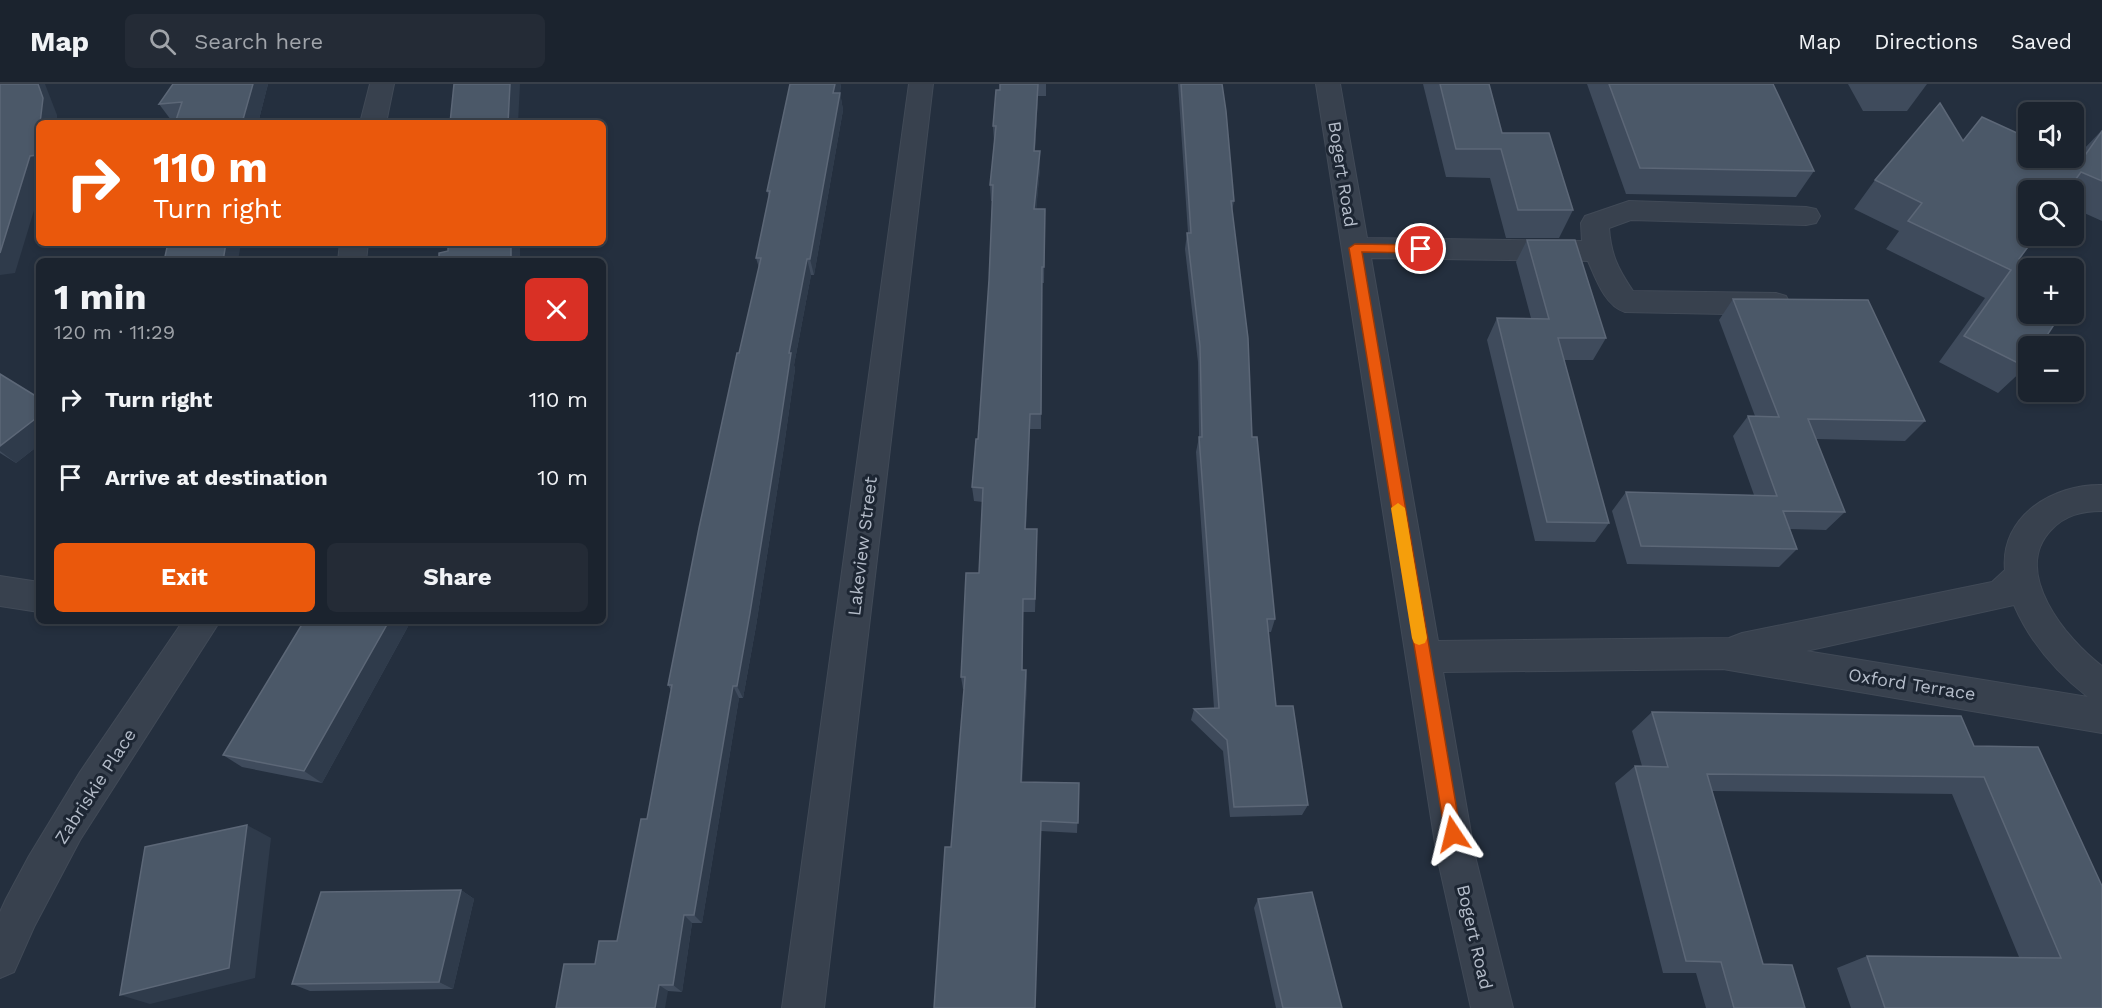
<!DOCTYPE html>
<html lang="en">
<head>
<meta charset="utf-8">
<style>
	body { margin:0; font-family:"Work Sans",sans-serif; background:#242b36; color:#f1f3f6; height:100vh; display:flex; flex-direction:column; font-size:22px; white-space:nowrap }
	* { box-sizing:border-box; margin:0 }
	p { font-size:20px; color:#a0a4aa }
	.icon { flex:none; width:33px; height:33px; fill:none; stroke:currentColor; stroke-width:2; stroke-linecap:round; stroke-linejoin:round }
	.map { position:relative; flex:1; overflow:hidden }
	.sheet { position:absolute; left:36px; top:174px; width:570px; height:366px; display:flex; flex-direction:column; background:#1b232e; border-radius:9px; box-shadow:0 3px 9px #0003,0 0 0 2px #39404a }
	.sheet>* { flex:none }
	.guide { position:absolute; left:36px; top:36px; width:570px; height:126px; border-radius:9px; box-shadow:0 3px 9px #0003,0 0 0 2px #39404a; background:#ea580c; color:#fff; overflow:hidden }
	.controls { position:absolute; left:2018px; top:18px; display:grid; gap:12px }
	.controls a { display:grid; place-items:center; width:66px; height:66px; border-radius:9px; background:#1b232e; box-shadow:0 3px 9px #0003,0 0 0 2px #39404a; font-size:30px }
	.pin { position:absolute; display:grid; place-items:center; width:51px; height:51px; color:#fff; margin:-26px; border:3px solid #fff; border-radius:50%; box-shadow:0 2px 6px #0007 }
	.me { position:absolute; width:66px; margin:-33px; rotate:350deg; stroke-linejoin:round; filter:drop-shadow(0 0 4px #0008) }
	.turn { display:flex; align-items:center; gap:21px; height:126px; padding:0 18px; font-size:27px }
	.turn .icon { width:78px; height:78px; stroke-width:2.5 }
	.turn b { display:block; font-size:42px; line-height:51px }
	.round { display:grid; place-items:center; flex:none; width:63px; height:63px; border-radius:9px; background:#242b36 }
	.overview { display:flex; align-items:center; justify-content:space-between; height:102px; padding:0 18px }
	h1 { font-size:36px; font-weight:700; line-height:45px }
	.button { display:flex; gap:12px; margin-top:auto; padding:12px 18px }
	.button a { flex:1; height:69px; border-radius:9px; background:#ea580c; color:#fff; font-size:24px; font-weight:700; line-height:69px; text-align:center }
	.button a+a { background:#242b36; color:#f1f3f6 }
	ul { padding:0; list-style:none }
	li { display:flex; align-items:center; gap:18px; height:78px; padding:0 18px }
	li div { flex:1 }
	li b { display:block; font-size:22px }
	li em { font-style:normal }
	header { display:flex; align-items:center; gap:36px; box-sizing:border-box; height:84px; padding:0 30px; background:#1b232e; border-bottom:2px solid #39404a }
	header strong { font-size:28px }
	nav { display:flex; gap:33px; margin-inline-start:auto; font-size:21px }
	.search { width:420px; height:54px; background:#242b36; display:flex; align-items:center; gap:15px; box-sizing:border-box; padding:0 21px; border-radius:9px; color:#a0a4aa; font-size:22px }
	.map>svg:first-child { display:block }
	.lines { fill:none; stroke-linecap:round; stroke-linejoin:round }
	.minor-casing { stroke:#414a57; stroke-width:2 }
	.minor { fill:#38414e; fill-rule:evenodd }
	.wall { fill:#3f4b5c }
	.shaded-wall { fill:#2f3b4b }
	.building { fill:#4b5868; stroke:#5c6777; stroke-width:1.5 }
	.route { fill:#ea580c; stroke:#983908; stroke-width:1.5 }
	.slow { fill:#f59e0b }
	.labels { text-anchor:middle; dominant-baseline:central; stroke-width:6; stroke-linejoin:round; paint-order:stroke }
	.street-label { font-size:18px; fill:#b4bcc9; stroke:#1d2633 }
</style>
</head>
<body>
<header>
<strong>Map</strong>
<div class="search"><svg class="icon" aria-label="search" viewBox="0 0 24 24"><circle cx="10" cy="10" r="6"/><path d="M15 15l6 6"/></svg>Search here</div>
<nav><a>Map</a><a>Directions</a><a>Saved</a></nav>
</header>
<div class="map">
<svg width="2102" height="924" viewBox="0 0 2102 924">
	<rect width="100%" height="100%" fill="#242f3e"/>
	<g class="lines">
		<g class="minor-casing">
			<g id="minor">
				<path d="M 370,0 L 394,0 L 386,39 L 360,39 Z"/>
				<path d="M 909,0 L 933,0 L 824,924 L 782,924 Z"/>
				<path d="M 1316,0 L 1340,0 L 1367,154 L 1582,157 L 1581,139 L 1585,132 L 1629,117 L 1806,123 L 1816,125 L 1820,132 L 1816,139 L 1806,141 L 1631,136 L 1609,144 C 1611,171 1618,185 1633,207 L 1776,209 L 1786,212 L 1790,220 L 1786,228 L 1776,231 L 1625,228 C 1605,222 1596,195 1588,177 L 1371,174 L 1438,557 L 1729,554 L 1742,549 L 1992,498 L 2005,486 C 2000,432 2053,400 2102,401 L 2102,427 C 2082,427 2065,431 2051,446 C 2011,488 2066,555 2102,582 L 2102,649 L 1723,585 L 1443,588 L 1475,772 L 1513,924 L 1471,924 L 1437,772 ZM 2014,521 C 2030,558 2056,588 2088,613 L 1806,567 Z"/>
				<path d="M 340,159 L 368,159 L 366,177 L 338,177 Z"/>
				<path d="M 0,492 L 39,498 L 39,528 L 0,522 Z"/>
				<path d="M 183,537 L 220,537 L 80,756 L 34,843 L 14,888 L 0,894 L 0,828 L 6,815 L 29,772 L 80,688 Z"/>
			</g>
		</g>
		<use href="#minor" class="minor"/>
	</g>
	<g class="wall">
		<path d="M 173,0 L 268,0 L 258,39 L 171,36 L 159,20 Z"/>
		<path d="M 841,0 L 840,9 L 843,26 L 814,191 L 811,191 L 794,281 L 795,285 L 783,369 L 756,542 L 743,614 L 739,614 L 702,839 L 692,839 L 682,908 L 668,907 L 595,880 L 617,857 L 647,735 L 671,606 L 668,601 L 739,269 L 759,184 L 756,174 L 769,113 L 767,107 Z"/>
		<path d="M 1000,0 L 1046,0 L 1046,12 L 1038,12 L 1035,67 L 1040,67 L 1040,84 L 1036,125 L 1045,125 L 1044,199 L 1042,199 L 1041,345 L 1030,345 L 1026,445 L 1037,459 L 1035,528 L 1023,528 L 1022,586 L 1026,586 L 1027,598 L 1022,698 L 1079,699 L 1077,749 L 1041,747 L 951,763 L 964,605 L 963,605 L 961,593 L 979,489 L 983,418 L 974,417 L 972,403 L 978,355 L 989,196 L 992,117 L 991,117 L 990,101 L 994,58 L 993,42 L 1000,6 Z"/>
		<path d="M 1178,0 L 1222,0 L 1234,117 L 1232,127 L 1252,353 L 1275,535 L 1271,548 L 1268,548 L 1276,622 L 1308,721 L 1302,731 L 1230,733 L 1223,667 L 1191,636 L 1194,625 L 1214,624 L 1196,368 L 1199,353 L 1198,278 L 1185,165 L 1187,149 L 1188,149 Z"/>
		<path d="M 1423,0 L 1489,0 L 1502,49 L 1573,126 L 1559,154 L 1506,154 L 1490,94 L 1446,93 Z"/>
		<path d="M 1587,0 L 1773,0 L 1814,87 L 1796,113 L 1626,110 Z"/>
		<path d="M 1848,0 L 1927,0 L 1907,27 L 1863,27 Z"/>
		<path d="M 2102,46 L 2102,137 L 2073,124 L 2073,106 L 2028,106 L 2019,175 L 2026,283 L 1998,309 L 1939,278 L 1985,214 L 1886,165 L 1899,147 L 1854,125 L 1875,96 L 1963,57 L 2077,75 L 2082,67 Z"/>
		<path d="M 1527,156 L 1606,254 L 1593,276 L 1564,276 L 1609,439 L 1595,458 L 1535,457 L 1487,256 L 1497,234 L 1531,234 L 1516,178 Z"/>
		<path d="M 1733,215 L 1925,337 L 1905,357 L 1816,355 L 1845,428 L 1826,446 L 1790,445 L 1797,465 L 1779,483 L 1627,480 L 1612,427 L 1626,408 L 1754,411 L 1733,352 L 1748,332 L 1755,332 L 1719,236 Z"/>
		<path d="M 0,290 L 39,314 L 39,361 L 16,379 L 0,369 Z"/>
		<path d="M 304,537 L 411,537 L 322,699 L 242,683 L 223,671 Z"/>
		<path d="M 1652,628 L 1974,662 L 2102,924 L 1851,924 L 1837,884 L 1867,872 L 2019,873 L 1952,710 L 1712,707 L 1763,880 L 1805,924 L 1706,924 L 1696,889 L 1663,889 L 1615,699 L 1635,682 L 1642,682 L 1632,647 Z"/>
		<path d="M 461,806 L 474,815 L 453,905 L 310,907 L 292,900 Z"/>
		<path d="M 1258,815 L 1342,924 L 1276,924 L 1254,824 Z"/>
	</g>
	<g class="shaded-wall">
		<path d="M 38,0 L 45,0 L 57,31 L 57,39 L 40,39 Z"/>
		<path d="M 253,0 L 268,0 L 258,39 L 242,39 Z"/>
		<path d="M 510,0 L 520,0 L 518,39 L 508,39 Z"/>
		<path d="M 835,0 L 841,0 L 837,26 L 833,9 Z"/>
		<path d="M 1038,0 L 1038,12 L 1034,83 L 1034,67 Z"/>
		<path d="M 840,9 L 843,26 L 814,191 L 810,175 Z"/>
		<path d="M 39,51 L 39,110 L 15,189 L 0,191 L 0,169 L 30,72 Z"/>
		<path d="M 1040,67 L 1040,84 L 1035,142 L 1034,125 Z"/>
		<path d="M 157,159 L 184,159 L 160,163 Z"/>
		<path d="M 226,159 L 241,159 L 238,177 L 223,177 Z"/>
		<rect x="511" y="159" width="9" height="18"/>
		<path d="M 807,175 L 811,191 L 794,281 L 795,285 L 783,369 L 756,542 L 743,614 L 737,602 L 789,269 Z"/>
		<path d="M 1030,330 L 1030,345 L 1025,458 L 1025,445 Z"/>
		<path d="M 39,332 L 39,361 L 16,379 L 0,367 L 0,362 Z"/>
		<path d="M 1037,445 L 1037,459 L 1035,528 L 1035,515 Z"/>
		<path d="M 389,537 L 411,537 L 322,699 L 304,687 Z"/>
		<path d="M 1026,586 L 1027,598 L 1022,708 L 1021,698 Z"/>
		<path d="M 733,602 L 739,614 L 702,839 L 694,831 Z"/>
		<path d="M 247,741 L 271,754 L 255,894 L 150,920 L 120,911 Z"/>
		<path d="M 461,806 L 474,815 L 453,905 L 439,898 Z"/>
		<path d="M 684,831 L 692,839 L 682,908 L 673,901 Z"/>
		<path d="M 659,901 L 668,907 L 665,924 L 655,924 Z"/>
	</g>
	<g class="building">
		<path d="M 0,0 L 38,0 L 43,14 L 40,39 L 39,39 L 39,51 L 37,71 L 30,72 L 0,169 Z"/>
		<path d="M 173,0 L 253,0 L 242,39 L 175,39 L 182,18 L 159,20 Z"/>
		<path d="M 454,0 L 510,0 L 508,39 L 450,39 Z"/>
		<path d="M 790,0 L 835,0 L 833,9 L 840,9 L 810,175 L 807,175 L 789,269 L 791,269 L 778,355 L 750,529 L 737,602 L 733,602 L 694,831 L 684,831 L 673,901 L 659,901 L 655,924 L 556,924 L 564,880 L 595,880 L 599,857 L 617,857 L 641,735 L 647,735 L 672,601 L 668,601 L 699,444 L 737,269 L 739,269 L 761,174 L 756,174 L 770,107 L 767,107 Z"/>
		<path d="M 1000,0 L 1038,0 L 1034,67 L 1040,67 L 1034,125 L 1045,125 L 1044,183 L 1042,183 L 1041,330 L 1030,330 L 1025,445 L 1037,445 L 1035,515 L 1023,515 L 1022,586 L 1026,586 L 1021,698 L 1079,699 L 1078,739 L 1041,737 L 1035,924 L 934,924 L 945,763 L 951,763 L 965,593 L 961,593 L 966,489 L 979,489 L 983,404 L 972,403 L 976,355 L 978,355 L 989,196 L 993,101 L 990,101 L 996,42 L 993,42 L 996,6 L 1000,6 Z"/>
		<path d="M 1181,0 L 1222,0 L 1226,27 L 1234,117 L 1231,117 L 1248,254 L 1252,353 L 1257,353 L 1275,535 L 1267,535 L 1276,622 L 1293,622 L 1308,721 L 1234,723 L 1227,656 L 1194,625 L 1219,624 L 1199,353 L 1202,353 L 1200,262 L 1187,149 L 1191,149 Z"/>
		<path d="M 1440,0 L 1489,0 L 1502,49 L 1549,49 L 1573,126 L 1518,126 L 1501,65 L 1456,65 Z"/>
		<path d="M 1609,0 L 1773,0 L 1814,87 L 1640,84 Z"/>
		<path d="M 1940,19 L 1963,57 L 1982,33 L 2028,54 L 2028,74 L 2073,73 L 2081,77 L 2102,47 L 2102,97 L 2081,88 L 2068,106 L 2028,106 L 2028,152 L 2036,152 L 2019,175 L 2038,184 L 2028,184 L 2028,230 L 2061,230 L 2040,262 L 2028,262 L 2028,280 L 2026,283 L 1964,252 L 2011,186 L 1908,137 L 1922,119 L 1875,96 Z"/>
		<path d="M 1527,156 L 1575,156 L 1606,254 L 1558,254 L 1609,439 L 1547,438 L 1497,234 L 1549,235 Z"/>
		<path d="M 168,159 L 226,159 L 223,177 L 164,177 Z"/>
		<path d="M 448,159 L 511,159 L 511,177 L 439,177 L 439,169 L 448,167 Z"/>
		<path d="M 2073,201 L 2078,204 L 2073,212 Z"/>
		<path d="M 1733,215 L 1868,216 L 1925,337 L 1808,335 L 1845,428 L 1783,427 L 1797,465 L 1641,462 L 1626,408 L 1777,412 L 1748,332 L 1779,333 Z"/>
		<path d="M 0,290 L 39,314 L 39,332 L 0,362 Z"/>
		<path d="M 304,537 L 389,537 L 304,687 L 223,671 Z"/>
		<path d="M 1652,628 L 1961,632 L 1974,662 L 2038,663 L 2102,802 L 2102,924 L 1885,924 L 1867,872 L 2061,874 L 1984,693 L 1707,690 L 1763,880 L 1792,881 L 1805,924 L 1734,924 L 1721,878 L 1686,877 L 1635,682 L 1668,683 Z"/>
		<path d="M 247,741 L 229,884 L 120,911 L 145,763 Z"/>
		<path d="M 461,806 L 439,898 L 292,900 L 321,808 Z"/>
		<path d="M 1312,808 L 1342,924 L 1283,924 L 1258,815 Z"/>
	</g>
	<path class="route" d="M 1355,160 L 1421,161 L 1427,165 L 1421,169 L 1362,168 L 1461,750 L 1458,755 L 1453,758 L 1447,755 L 1445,750 L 1349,164 Z"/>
	<path class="slow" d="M 1398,419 L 1405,424 L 1427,554 L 1425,559 L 1419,561 L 1414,559 L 1412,554 L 1391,424 Z"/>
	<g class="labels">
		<g class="street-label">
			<text transform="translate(1343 90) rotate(81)">Bogert Road</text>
			<text transform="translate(862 462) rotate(-83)">Lakeview Street</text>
			<text transform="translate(1912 600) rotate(9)">Oxford Terrace</text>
			<text transform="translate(95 702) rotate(-57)">Zabriskie Place</text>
			<text transform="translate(1475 853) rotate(77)">Bogert Road</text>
		</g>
	</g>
</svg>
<div class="controls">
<a><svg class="icon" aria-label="sound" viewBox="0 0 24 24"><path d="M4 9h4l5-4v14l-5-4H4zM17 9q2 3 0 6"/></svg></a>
<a><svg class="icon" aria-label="search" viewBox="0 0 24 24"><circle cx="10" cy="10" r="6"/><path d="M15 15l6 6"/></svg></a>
<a>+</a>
<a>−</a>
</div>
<div class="pin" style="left:1421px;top:165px;background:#d93025"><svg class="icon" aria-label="arrive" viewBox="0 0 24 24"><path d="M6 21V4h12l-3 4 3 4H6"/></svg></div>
<svg class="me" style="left:1453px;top:750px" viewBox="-20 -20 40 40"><path d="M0-17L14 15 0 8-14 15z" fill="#ea580c" stroke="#fff" stroke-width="4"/></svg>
<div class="guide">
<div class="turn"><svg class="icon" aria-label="right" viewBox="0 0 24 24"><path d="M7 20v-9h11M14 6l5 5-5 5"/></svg><div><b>110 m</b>Turn right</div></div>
</div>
<section class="sheet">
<div class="overview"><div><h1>1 min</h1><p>120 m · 11:29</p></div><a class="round" style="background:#d93025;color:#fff"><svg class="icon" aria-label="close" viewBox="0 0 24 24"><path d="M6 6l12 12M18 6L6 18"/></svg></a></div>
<ul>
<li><svg class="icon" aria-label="right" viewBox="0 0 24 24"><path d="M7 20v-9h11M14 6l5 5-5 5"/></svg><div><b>Turn right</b></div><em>110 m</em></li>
<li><svg class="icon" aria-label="arrive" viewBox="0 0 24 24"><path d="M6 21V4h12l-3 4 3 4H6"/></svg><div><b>Arrive at destination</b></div><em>10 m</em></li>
</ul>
<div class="button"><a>Exit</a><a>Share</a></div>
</section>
</div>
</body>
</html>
